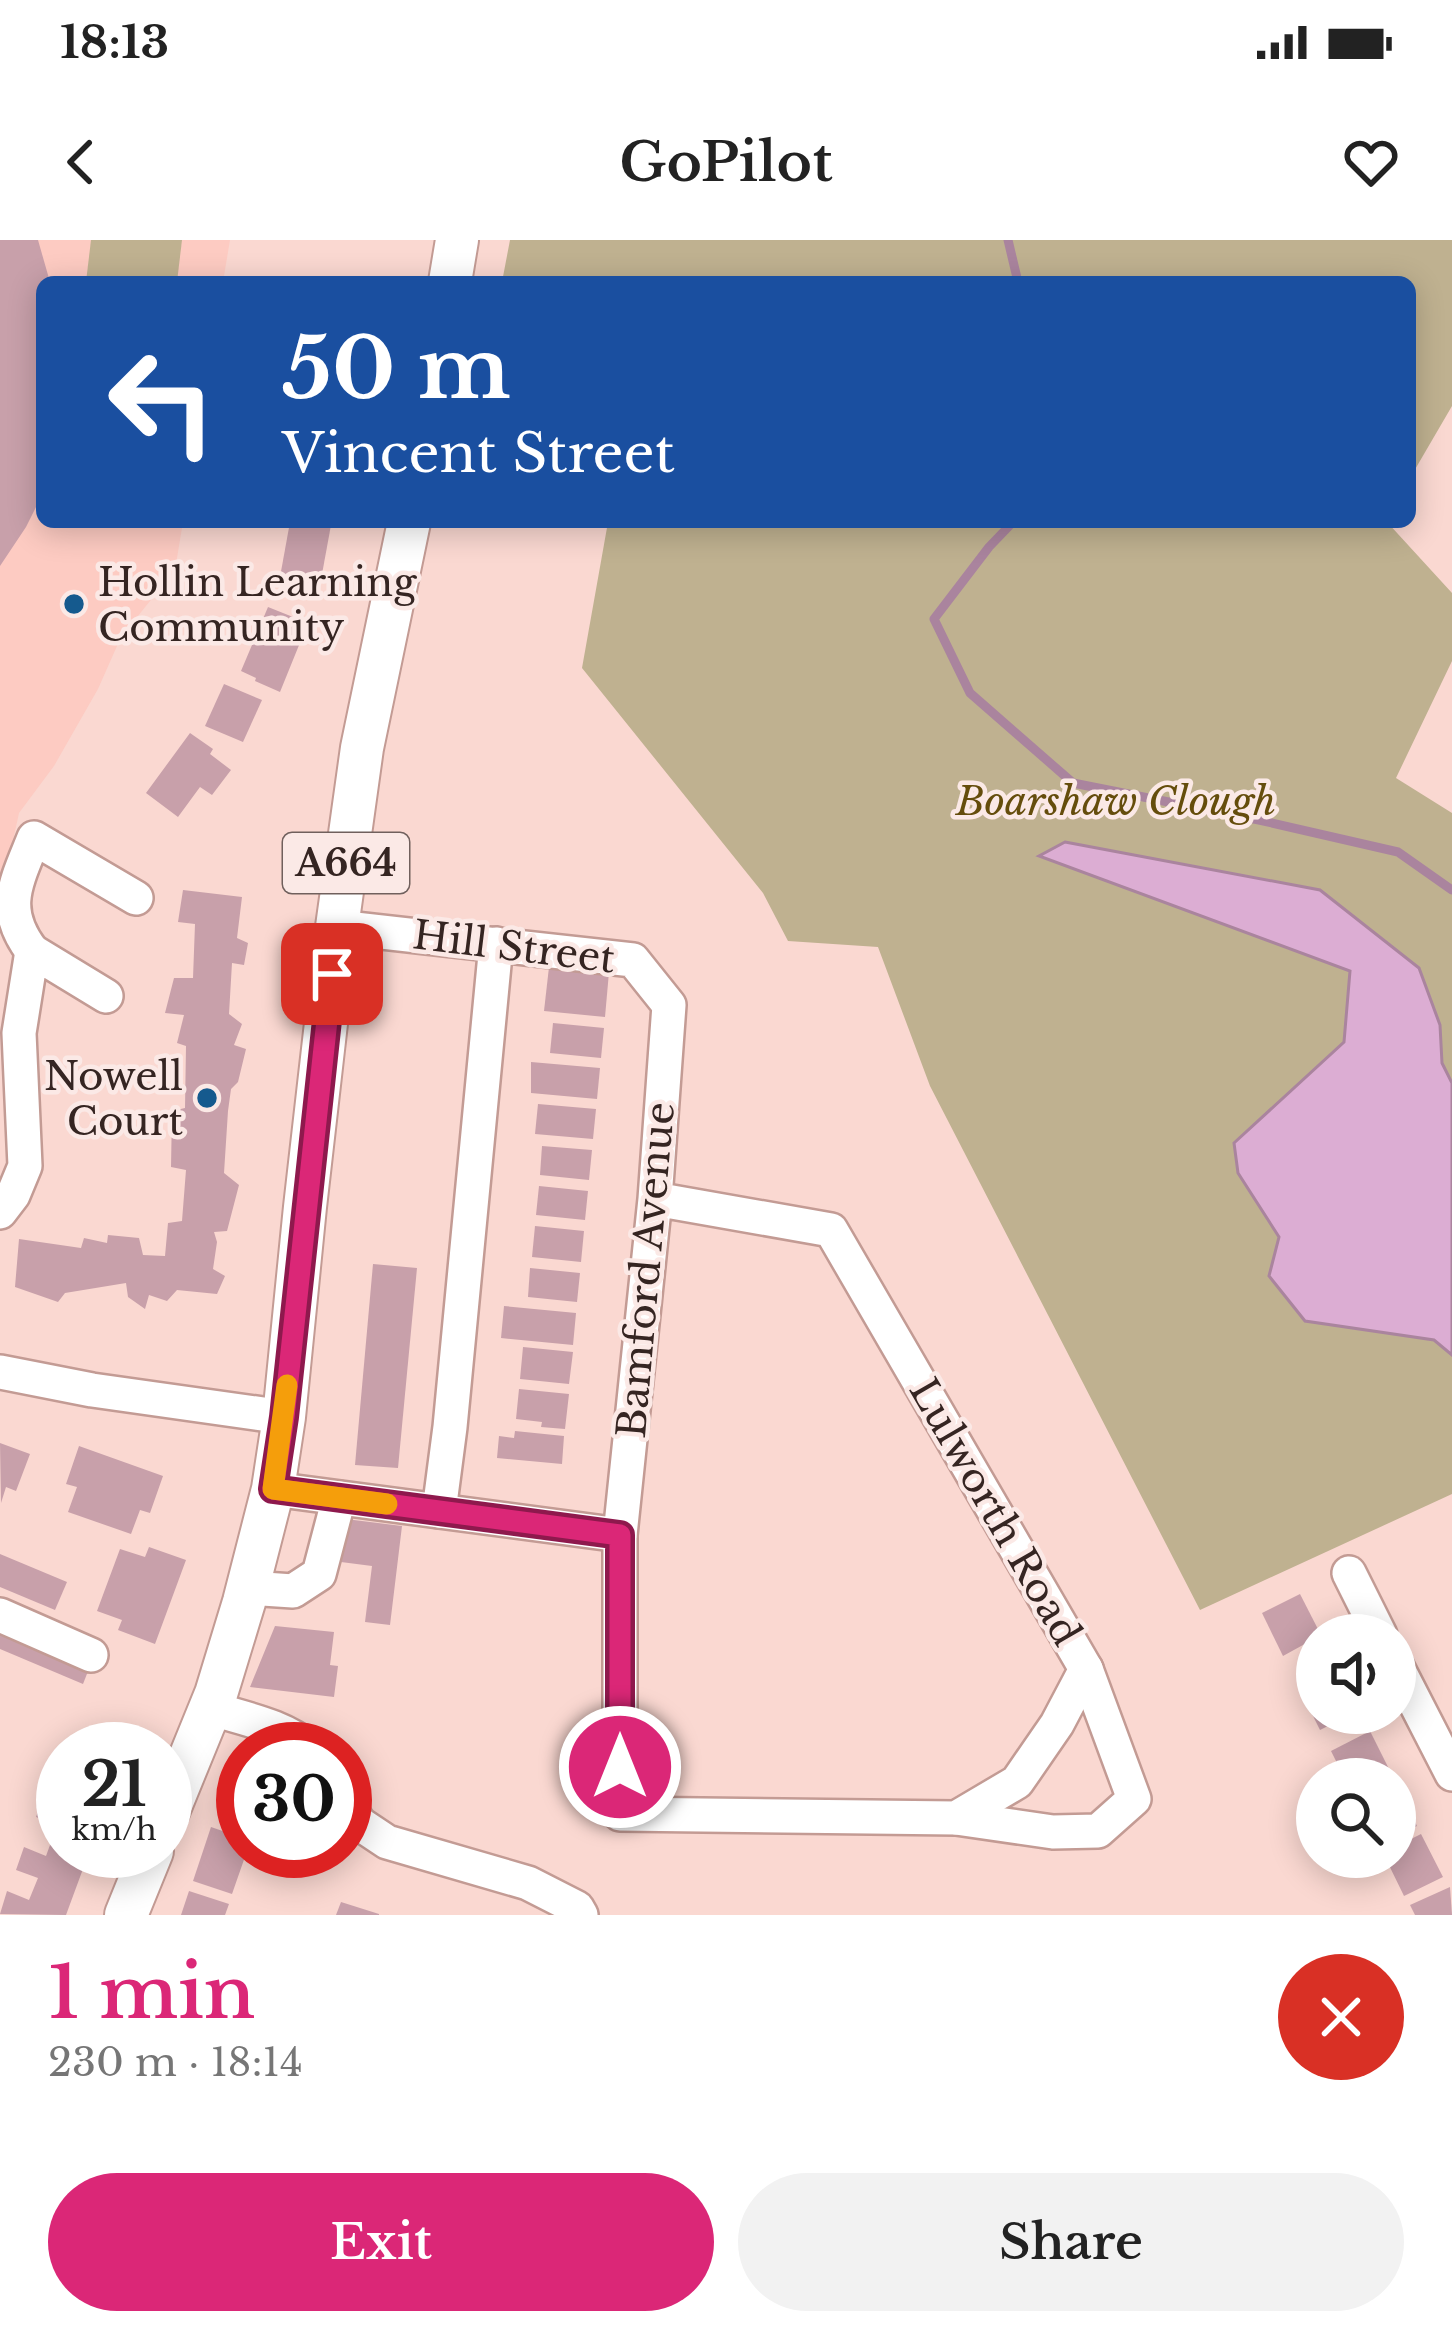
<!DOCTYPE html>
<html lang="en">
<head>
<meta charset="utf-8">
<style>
	body { margin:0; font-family:"Libre Baskerville",serif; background:#f2f2f2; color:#222; height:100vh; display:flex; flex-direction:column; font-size:45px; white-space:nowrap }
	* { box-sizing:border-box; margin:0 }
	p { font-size:39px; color:#767676 }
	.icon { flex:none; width:66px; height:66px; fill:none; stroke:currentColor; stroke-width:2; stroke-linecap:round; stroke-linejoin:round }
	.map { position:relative; height:1675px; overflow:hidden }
	.side { display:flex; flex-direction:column; background:#fff; flex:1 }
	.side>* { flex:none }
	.banner { position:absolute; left:36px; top:36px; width:1380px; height:252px; border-radius:18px; box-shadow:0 6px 30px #0003; background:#1a4fa0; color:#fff; overflow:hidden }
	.fabs { position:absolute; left:1296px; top:1374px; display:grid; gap:24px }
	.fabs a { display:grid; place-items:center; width:120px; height:120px; border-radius:50%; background:#fff; box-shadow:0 6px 30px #0003; font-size:60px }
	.speed { position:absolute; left:36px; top:1482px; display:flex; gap:24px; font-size:60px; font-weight:700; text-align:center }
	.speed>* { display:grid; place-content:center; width:156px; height:156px; border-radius:50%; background:#fff; box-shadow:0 6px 30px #0003; line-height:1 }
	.speed small { font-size:30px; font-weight:400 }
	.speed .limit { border:18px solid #d22; background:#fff; color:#111 }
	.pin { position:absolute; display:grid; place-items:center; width:102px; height:102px; color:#fff; margin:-51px; border-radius:24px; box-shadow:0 6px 18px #0006 }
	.me { position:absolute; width:132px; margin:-66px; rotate:0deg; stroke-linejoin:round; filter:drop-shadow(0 0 9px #0008) }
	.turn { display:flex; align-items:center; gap:42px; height:252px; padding:0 48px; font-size:54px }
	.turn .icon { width:156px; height:156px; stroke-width:2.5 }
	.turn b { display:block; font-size:84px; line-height:102px }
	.round { display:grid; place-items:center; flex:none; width:126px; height:126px; border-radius:63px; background:#f2f2f2 }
	.summary { display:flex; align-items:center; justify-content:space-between; height:204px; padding:0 48px }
	h1 { font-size:72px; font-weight:600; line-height:90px; color:#db2777 }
	.button { display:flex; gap:24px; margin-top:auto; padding:24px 48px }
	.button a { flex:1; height:138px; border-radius:72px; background:#db2777; color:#fff; font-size:48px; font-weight:600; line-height:138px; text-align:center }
	.button a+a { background:#f2f2f2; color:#222 }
	.status { display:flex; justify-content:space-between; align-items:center; height:84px; padding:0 60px; background:#fff; direction:ltr }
	.status svg { height:33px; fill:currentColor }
	header { display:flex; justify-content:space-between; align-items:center; height:156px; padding:0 48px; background:#fff; font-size:54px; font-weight:600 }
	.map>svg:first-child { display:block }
	.built { fill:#fdcbc2 }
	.green { fill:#bfb190 }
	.water { fill:#dcadd3; stroke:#aa849e; stroke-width:3 }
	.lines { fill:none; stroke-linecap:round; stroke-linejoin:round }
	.stream { stroke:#aa849e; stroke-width:9 }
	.building { fill:#c8a0aa }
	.minor-casing { stroke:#c39b94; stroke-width:38 }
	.major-casing { stroke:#c39b94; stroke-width:46 }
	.minor { stroke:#fff; stroke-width:33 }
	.major { stroke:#fff; stroke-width:42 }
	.route-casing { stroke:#8e194d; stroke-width:30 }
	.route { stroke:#db2777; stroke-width:21 }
	.slow { stroke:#f59e0b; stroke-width:21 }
	.poi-dot { fill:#155a8e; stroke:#fbe9e6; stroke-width:4.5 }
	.labels { text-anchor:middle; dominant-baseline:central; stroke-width:9; stroke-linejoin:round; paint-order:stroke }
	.shield { fill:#fbe9e6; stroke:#70605d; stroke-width:3 }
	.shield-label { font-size:36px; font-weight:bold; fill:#352522 }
	.poi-label { font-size:39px; fill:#352522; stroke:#fbe9e6; text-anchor:start }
	.park-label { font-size:39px; font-style:italic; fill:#654d0c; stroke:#fbe9e6 }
	.street-label { font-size:39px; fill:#352522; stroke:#fbe9e6 }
</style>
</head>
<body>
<div class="status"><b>18:13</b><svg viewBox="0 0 49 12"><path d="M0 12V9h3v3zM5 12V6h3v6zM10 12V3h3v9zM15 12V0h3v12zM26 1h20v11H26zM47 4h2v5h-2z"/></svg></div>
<header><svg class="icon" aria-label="back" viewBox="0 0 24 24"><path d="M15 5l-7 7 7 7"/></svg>GoPilot<svg class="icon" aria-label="heart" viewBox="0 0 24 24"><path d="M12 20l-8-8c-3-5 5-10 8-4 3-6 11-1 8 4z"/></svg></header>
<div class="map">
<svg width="1452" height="1675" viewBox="0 0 1452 1675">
	<rect width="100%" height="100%" fill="#fad8d1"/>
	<path class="built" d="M 0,0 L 230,0 L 223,42 L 42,42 L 42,282 L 183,282 L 175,330 L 121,397 L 98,449 L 54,526 L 19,573 L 0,661 Z"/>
	<g class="green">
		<path d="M 91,0 L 182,0 L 177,42 L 86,42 Z"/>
		<path d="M 510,0 L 1452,0 L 1452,166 L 1410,238 L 1410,42 L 502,42 Z"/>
		<path d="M 608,282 L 1387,282 L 1452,353 L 1452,421 L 1396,538 L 1452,573 L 1452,1254 L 1200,1370 L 930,846 L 878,707 L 788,701 L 763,653 L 582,428 Z"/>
	</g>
	<path class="water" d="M 1065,602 L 1320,650 L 1419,728 L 1440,785 L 1442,823 L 1452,843 L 1452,1115 L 1434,1100 L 1305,1081 L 1269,1036 L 1279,997 L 1238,933 L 1234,903 L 1344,802 L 1350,731 L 1039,616 Z"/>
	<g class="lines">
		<g class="stream">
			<path d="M 1008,0 L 1018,42"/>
			<path d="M 1013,282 L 989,307 L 934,379 L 970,453 L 1073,543 L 1259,580 L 1398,612 L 1452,650"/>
		</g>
	</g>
	<g class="building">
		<path d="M 0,0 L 38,0 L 50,42 L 42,42 L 42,255 L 26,287 L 0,326 Z"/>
		<path d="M 290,282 L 331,285 L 320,345 L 280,337 Z"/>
		<path d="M 268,367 L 308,383 L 280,452 L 255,441 L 256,438 L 241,431 Z"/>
		<path d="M 224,444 L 262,460 L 243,502 L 205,486 Z"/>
		<path d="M 190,493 L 213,509 L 210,514 L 231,530 L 212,555 L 200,547 L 178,577 L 146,553 Z"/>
		<path d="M 183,650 L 242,657 L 237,698 L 248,703 L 244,725 L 232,723 L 229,774 L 242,784 L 234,805 L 246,809 L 238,842 L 231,849 L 228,871 L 224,933 L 239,945 L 227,991 L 214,992 L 217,1002 L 213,1029 L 225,1036 L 217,1054 L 177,1050 L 167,1061 L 149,1055 L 145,1069 L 128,1057 L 126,1043 L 65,1053 L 58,1062 L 15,1047 L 19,999 L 81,1008 L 84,998 L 107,1003 L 108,995 L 139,998 L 143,1015 L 165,1016 L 168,983 L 182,981 L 186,930 L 171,927 L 172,871 L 185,868 L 186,806 L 177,803 L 184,775 L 165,773 L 174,738 L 193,738 L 195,684 L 178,682 Z"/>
		<path d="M 549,727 L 609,732 L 605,777 L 544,771 Z"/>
		<path d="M 553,783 L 604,788 L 601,818 L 550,813 Z"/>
		<path d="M 531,822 L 600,828 L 597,859 L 531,853 Z"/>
		<path d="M 538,864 L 596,869 L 593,899 L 535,894 Z"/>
		<path d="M 542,906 L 592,910 L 589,940 L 540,935 Z"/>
		<path d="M 539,946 L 588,951 L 585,980 L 536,975 Z"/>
		<path d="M 535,986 L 584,991 L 581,1022 L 532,1017 Z"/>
		<path d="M 373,1024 L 417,1028 L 398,1228 L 355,1225 Z"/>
		<path d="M 530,1028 L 580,1033 L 577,1062 L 528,1057 Z"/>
		<path d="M 504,1066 L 576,1073 L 573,1105 L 501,1098 Z"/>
		<path d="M 523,1107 L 573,1112 L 569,1144 L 520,1139 Z"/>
		<path d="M 519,1149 L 569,1154 L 565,1189 L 541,1187 L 542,1182 L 516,1179 Z"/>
		<path d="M 515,1191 L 564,1196 L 562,1224 L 497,1218 L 499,1196 L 514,1198 Z"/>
		<path d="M 0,1203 L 30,1214 L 16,1251 L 6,1247 L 1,1263 Z"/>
		<path d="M 79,1206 L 163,1236 L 150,1273 L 140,1270 L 131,1294 L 68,1272 L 77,1247 L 66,1244 Z"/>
		<path d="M 346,1279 L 402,1286 L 390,1385 L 365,1382 L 372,1326 L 341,1322 Z"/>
		<path d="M 149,1307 L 186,1320 L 155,1404 L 118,1390 L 122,1380 L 97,1371 L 120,1309 L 145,1317 Z"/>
		<path d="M 0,1314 L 67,1342 L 55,1370 L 0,1347 Z"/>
		<path d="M 1300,1354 L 1321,1395 L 1283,1416 L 1262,1373 Z"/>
		<path d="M 0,1382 L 92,1421 L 83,1444 L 0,1409 Z"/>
		<path d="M 275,1386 L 334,1392 L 330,1425 L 338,1426 L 334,1457 L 250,1447 Z"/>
		<path d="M 1317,1437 L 1317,1473 L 1354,1473 L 1320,1490 L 1298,1446 Z"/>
		<path d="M 1370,1491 L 1392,1535 L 1383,1539 L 1345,1539 L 1331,1511 Z"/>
		<path d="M 62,1505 L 63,1505 L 63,1537 L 52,1533 Z"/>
		<path d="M 1395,1541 L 1417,1586 L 1395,1597 Z"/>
		<path d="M 44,1555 L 63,1562 L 63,1599 L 54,1596 L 58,1585 L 36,1577 Z"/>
		<path d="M 211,1587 L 243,1598 L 243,1611 L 247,1611 L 232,1654 L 193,1641 Z"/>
		<path d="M 1421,1594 L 1443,1637 L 1404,1656 L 1385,1617 L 1395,1617 L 1395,1607 Z"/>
		<path d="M 50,1605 L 87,1618 L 66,1675 L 0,1674 L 7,1651 L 29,1660 L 38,1638 L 16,1630 L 24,1607 L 46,1616 Z"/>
		<path d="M 1450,1647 L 1452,1675 L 1415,1675 L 1410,1665 Z"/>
		<path d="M 189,1651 L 229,1664 L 225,1675 L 181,1675 Z"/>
		<path d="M 341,1662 L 379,1674 L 379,1675 L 336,1675 Z"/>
	</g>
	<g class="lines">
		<g class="minor-casing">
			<g id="minor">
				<path d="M 337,687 L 633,720 L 669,765 L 655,959 L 620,1295 L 620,1574 L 956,1578 L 1017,1542 L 1057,1484 L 1086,1429 L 831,990 L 655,959"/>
				<path d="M 32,711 C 0,669 16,643 34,598 L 136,658"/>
				<path d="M 0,972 L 13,955 L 25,926 L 19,793 L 32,711 L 106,756"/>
				<path d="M 0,1132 L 92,1150 L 284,1177"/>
				<path d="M 273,1249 L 620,1295"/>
				<path d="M 439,1271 L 450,1187 L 496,704"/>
				<path d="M 1349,1333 L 1380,1395"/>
				<path d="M 248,1348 L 293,1351 L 319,1334 L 339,1258"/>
				<path d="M 0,1375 L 91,1415"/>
				<path d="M 1395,1423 L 1452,1534"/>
				<path d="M 210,1468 C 244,1479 282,1485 310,1509"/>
				<path d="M 345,1563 L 360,1584 L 387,1602 L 528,1643 L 577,1668 L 581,1675"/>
				<path d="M 956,1578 L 1053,1592 L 1098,1591 L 1134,1559 L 1086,1429"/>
			</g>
		</g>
		<g class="major-casing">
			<g id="major">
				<path d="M 450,42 L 457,0"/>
				<path d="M 165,1579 L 216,1454 L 244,1362 L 273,1249 L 284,1177 L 305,967 L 337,687 L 362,508 L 409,282"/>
				<path d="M 126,1675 L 152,1611"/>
			</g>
		</g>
		<use href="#minor" class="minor"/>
		<use href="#major" class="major"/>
	</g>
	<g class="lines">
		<g class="route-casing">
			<path id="route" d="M 332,734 L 284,1177 L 273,1249 L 620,1295 L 620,1527"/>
		</g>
		<use href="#route" class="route"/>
		<path class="slow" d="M 287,1145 L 273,1249 L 387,1264"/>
	</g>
	<g class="poi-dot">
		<circle cx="74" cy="364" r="12"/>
		<circle cx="207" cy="858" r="12"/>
	</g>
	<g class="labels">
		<rect class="shield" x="283" y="593" width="126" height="60" rx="9"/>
		<g class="shield-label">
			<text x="346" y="623">A664</text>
		</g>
		<g class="poi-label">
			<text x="98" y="342">Hollin Learning<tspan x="98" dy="45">Community</tspan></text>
			<text x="183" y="836" text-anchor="end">Nowell<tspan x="183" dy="45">Court</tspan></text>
		</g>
		<g class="park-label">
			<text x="1116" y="561">Boarshaw Clough</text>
		</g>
		<g class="street-label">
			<text transform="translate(514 707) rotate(7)">Hill Street</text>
			<text transform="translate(646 1030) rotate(-85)">Bamford Avenue</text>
			<text transform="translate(995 1272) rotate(60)">Lulworth Road</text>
		</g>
	</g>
</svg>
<div class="fabs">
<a><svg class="icon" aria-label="sound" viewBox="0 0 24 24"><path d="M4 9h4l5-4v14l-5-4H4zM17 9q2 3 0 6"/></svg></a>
<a><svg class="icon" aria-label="search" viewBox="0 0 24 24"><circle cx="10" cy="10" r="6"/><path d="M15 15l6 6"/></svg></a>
</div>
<div class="speed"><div>21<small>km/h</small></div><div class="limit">30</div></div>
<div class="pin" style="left:332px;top:734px;background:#d93025"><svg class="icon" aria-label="arrive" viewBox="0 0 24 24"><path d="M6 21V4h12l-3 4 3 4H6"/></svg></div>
<svg class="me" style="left:620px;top:1527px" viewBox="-20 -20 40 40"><circle r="17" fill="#db2777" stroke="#fff" stroke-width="3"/><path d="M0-11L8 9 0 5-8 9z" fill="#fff"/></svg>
<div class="banner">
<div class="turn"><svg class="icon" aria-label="left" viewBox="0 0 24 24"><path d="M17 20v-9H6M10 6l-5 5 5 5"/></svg><div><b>50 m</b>Vincent Street</div></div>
</div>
</div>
<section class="side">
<div class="summary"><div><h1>1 min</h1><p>230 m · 18:14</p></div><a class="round" style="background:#d93025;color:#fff"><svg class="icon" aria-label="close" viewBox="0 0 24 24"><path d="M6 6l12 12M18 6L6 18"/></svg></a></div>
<div class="button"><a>Exit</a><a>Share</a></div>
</section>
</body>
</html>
